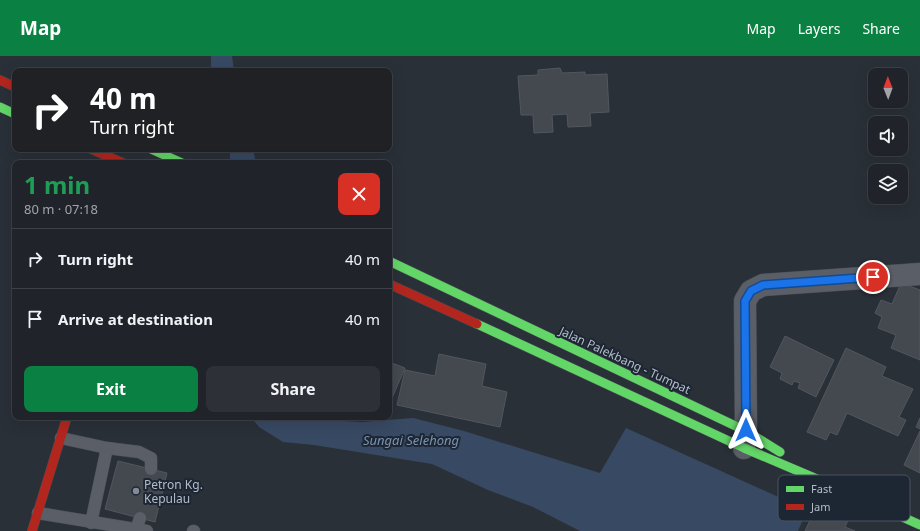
<!DOCTYPE html>
<html lang="en">
<head>
<meta charset="utf-8">
<style>
	body { margin:0; font-family:"Noto Sans",sans-serif; background:#2d3036; color:#f1f3f6; height:100vh; display:flex; flex-direction:column; font-size:15px; white-space:nowrap }
	* { box-sizing:border-box; margin:0 }
	p { font-size:13px; color:#a2a4a8 }
	.icon { flex:none; width:22px; height:22px; fill:none; stroke:currentColor; stroke-width:2; stroke-linecap:round; stroke-linejoin:round }
	.map { position:relative; flex:1; overflow:hidden }
	.drawer { position:absolute; left:12px; top:104px; width:380px; height:260px; display:flex; flex-direction:column; background:#20242a; border-radius:8px; box-shadow:0 4px 16px #0002,0 0 0 1px #3d4147 }
	.drawer>* { flex:none }
	.guide { position:absolute; left:12px; top:12px; width:380px; height:84px; border-radius:8px; box-shadow:0 4px 16px #0002,0 0 0 1px #3d4147; background:#202124; color:#fff; overflow:hidden }
	.needle { width:26px; rotate:359deg }
	.tools { position:absolute; left:868px; top:12px; display:grid; gap:8px }
	.tools a { display:grid; place-items:center; width:40px; height:40px; border-radius:8px; background:#20242a; box-shadow:0 4px 16px #0002,0 0 0 1px #3d4147; font-size:20px }
	.pin { position:absolute; display:grid; place-items:center; width:34px; height:34px; color:#fff; margin:-17px; border:2px solid #fff; border-radius:50%; box-shadow:0 1px 4px #0007 }
	.me { position:absolute; width:44px; margin:-22px; rotate:0deg; stroke-linejoin:round; filter:drop-shadow(0 0 3px #0008) }
	.turn { display:flex; align-items:center; gap:14px; height:84px; padding:0 12px; font-size:18px }
	.turn .icon { width:52px; height:52px; stroke-width:2.5 }
	.turn b { display:block; font-size:28px; line-height:34px }
	.round { display:grid; place-items:center; flex:none; width:42px; height:42px; border-radius:8px; background:#2d3036 }
	.headline { display:flex; align-items:center; justify-content:space-between; height:68px; padding:0 12px }
	h1 { font-size:24px; font-weight:700; line-height:30px; color:#1e9e55 }
	.cta { display:flex; gap:8px; margin-top:auto; padding:8px 12px }
	.cta a { flex:1; height:46px; border-radius:8px; background:#0b8043; color:#fff; font-size:16px; font-weight:700; line-height:46px; text-align:center }
	.cta a+a { background:#2d3036; color:#f1f3f6 }
	ul { padding:0; list-style:none }
	li { display:flex; align-items:center; gap:12px; height:60px; padding:0 12px; border-top:1px solid #3d4147 }
	li div { flex:1 }
	li b { display:block; font-size:15px }
	li em { font-style:normal }
	header { display:flex; align-items:center; gap:24px; box-sizing:border-box; height:56px; padding:0 20px; background:#0b8043; color:#fff }
	header strong { font-size:19px }
	nav { display:flex; gap:22px; margin-inline-start:auto; font-size:14px }
	.map>svg:first-child { display:block }
	.water { fill:#384963 }
	.building { fill:#444950; stroke:#52575f }
	.lines { fill:none; stroke-linecap:round; stroke-linejoin:round }
	.lane-casing { stroke:#484c53; stroke-width:13 }
	.street-casing { stroke:#484c53; stroke-width:23 }
	.fast-casing { stroke:#484c53; stroke-width:10 }
	.jam-casing { stroke:#484c53; stroke-width:10 }
	.lane { stroke:#5a5e66; stroke-width:12 }
	.street { stroke:#5a5e66; stroke-width:22 }
	.fast { stroke:#63d668; stroke-width:9 }
	.jam { stroke:#b3261e; stroke-width:9 }
	.route-casing { stroke:#114b97; stroke-width:10 }
	.route { stroke:#1a73e8; stroke-width:7 }
	.poi-dot { fill:#848b96; stroke:#1d2633; stroke-width:1.5 }
	.labels { text-anchor:middle; dominant-baseline:central; stroke-width:4; stroke-linejoin:round; paint-order:stroke }
	.street-label { font-size:12px; fill:#b4bcc9; stroke:#1d2633 }
	.poi-label { font-size:12px; fill:#b4bcc9; stroke:#1d2633; text-anchor:start }
	.water-label { font-size:13px; font-style:italic; fill:#7c92b1; stroke:#1d2633 }
	.key { fill:#1d2633; stroke:#4a5360; stroke-width:1 }
	.key-label { font-size:11px; fill:#b4bcc9 }
</style>
</head>
<body>
<header>
<strong>Map</strong>
<nav><a>Map</a><a>Layers</a><a>Share</a></nav>
</header>
<div class="map">
<svg width="920" height="475" viewBox="0 0 920 475">
	<rect width="100%" height="100%" fill="#2a3038"/>
	<g class="water">
		<path d="M 211,0 L 232,0 L 234,15 L 211,15 Z"/>
		<path d="M 230,93 L 253,93 L 256,107 L 230,107 Z"/>
		<path d="M 251,361 L 305,361 L 324,364 L 362,366 L 413,362 L 464,375 L 600,417 L 626,372 L 807,454 L 798,475 L 580,475 L 533,451 L 488,434 L 432,408 L 314,389 L 283,386 L 259,371 Z"/>
	</g>
	<g class="building">
		<path d="M 560,12 L 562,17 L 585,16 L 585,19 L 607,18 L 609,56 L 590,57 L 591,70 L 568,71 L 567,58 L 552,59 L 553,76 L 534,77 L 533,59 L 521,59 L 518,20 L 538,19 L 538,14 Z"/>
		<path d="M 901,227 L 920,234 L 920,304 L 891,292 L 896,279 L 878,272 L 882,261 L 875,257 L 881,244 L 892,248 Z"/>
		<path d="M 785,280 L 834,304 L 816,341 L 798,332 L 800,327 L 794,325 L 792,329 L 780,323 L 782,317 L 770,311 Z"/>
		<path d="M 846,292 L 886,311 L 882,320 L 913,333 L 899,361 L 906,364 L 898,380 L 847,357 L 837,379 L 830,376 L 826,384 L 807,376 Z"/>
		<path d="M 439,298 L 486,308 L 482,330 L 507,336 L 500,371 L 397,349 L 405,314 L 435,320 Z"/>
		<path d="M 389,306 L 405,312 L 389,349 Z"/>
		<path d="M 920,362 L 920,373 L 916,371 Z"/>
		<path d="M 920,375 L 920,417 L 904,409 Z"/>
		<path d="M 118,405 L 167,417 L 155,466 L 105,453 Z"/>
		<path d="M 830,452 L 850,460 L 845,471 L 855,475 L 805,475 L 813,458 L 825,463 Z"/>
	</g>
	<g class="lines">
		<g class="lane-casing">
			<g id="lane">
				<path d="M 61,382 L 107,392 L 139,396 L 151,402 L 151,413"/>
				<path d="M 38,457 L 147,475"/>
				<path d="M 91,467 L 107,392"/>
				<path d="M 136,474 L 140,462"/>
				<path d="M 193,475 L 194,475"/>
			</g>
		</g>
		<g class="street-casing">
			<path id="street" d="M 744,392 L 746,375 L 745,245 L 751,235 L 763,229 L 920,218"/>
		</g>
		<g class="fast-casing">
			<g id="fast">
				<path d="M 0,51 L 15,58"/>
				<path d="M 151,93 L 182,107"/>
				<path d="M 389,205 L 746,375 L 780,396"/>
				<path d="M 477,268 L 744,392 L 845,435 L 920,469"/>
			</g>
		</g>
		<g class="jam-casing">
			<g id="jam">
				<path d="M 0,24 L 15,31"/>
				<path d="M 91,93 L 123,107"/>
				<path d="M 389,228 L 477,268"/>
				<path d="M 32,475 L 67,361"/>
			</g>
		</g>
		<use href="#lane" class="lane"/>
		<use href="#street" class="street"/>
		<use href="#fast" class="fast"/>
		<use href="#jam" class="jam"/>
	</g>
	<g class="lines">
		<g class="route-casing">
			<path id="route" d="M 746,374 L 745,245 L 751,235 L 763,229 L 873,221"/>
		</g>
		<use href="#route" class="route"/>
	</g>
	<circle class="poi-dot" cx="136" cy="435" r="4"/>
	<g class="labels">
		<g class="street-label">
			<text transform="translate(625 304) rotate(25)">Jalan Palekbang - Tumpat</text>
		</g>
		<g class="poi-label">
			<text x="144" y="428">Petron Kg.<tspan x="144" dy="14">Kepulau</tspan></text>
		</g>
		<g class="water-label">
			<text x="411" y="384">Sungai Selehong</text>
		</g>
	</g>
	<rect x="778" y="419" width="132" height="46" rx="6" class="key"/>
	<rect x="786" y="430" width="18" height="6" fill="#63d668"/>
	<rect x="786" y="448" width="18" height="6" fill="#b3261e"/>
	<g class="key-label">
		<text x="811" y="437">Fast</text>
		<text x="811" y="455">Jam</text>
	</g>
</svg>
<div class="tools">
<a><svg class="needle" viewBox="-14 -14 28 28"><path d="M0-13l5 13h-10z" fill="#e53935"/><path d="M0 13l5-13h-10z" fill="#a2a4a8"/></svg></a>
<a><svg class="icon" aria-label="sound" viewBox="0 0 24 24"><path d="M4 9h4l5-4v14l-5-4H4zM17 9q2 3 0 6"/></svg></a>
<a><svg class="icon" aria-label="layers" viewBox="0 0 24 24"><path d="M12 4l9 5-9 5-9-5zM3 14l9 5 9-5"/></svg></a>
</div>
<div class="pin" style="left:873px;top:221px;background:#d93025"><svg class="icon" aria-label="arrive" viewBox="0 0 24 24"><path d="M6 21V4h12l-3 4 3 4H6"/></svg></div>
<svg class="me" style="left:746px;top:374px" viewBox="-20 -20 40 40"><path d="M0-17L14 15 0 8-14 15z" fill="#1a73e8" stroke="#fff" stroke-width="4"/></svg>
<div class="guide">
<div class="turn"><svg class="icon" aria-label="right" viewBox="0 0 24 24"><path d="M7 20v-9h11M14 6l5 5-5 5"/></svg><div><b>40 m</b>Turn right</div></div>
</div>
<section class="drawer">
<div class="headline"><div><h1>1 min</h1><p>80 m · 07:18</p></div><a class="round" style="background:#d93025;color:#fff"><svg class="icon" aria-label="close" viewBox="0 0 24 24"><path d="M6 6l12 12M18 6L6 18"/></svg></a></div>
<ul>
<li><svg class="icon" aria-label="right" viewBox="0 0 24 24"><path d="M7 20v-9h11M14 6l5 5-5 5"/></svg><div><b>Turn right</b></div><em>40 m</em></li>
<li><svg class="icon" aria-label="arrive" viewBox="0 0 24 24"><path d="M6 21V4h12l-3 4 3 4H6"/></svg><div><b>Arrive at destination</b></div><em>40 m</em></li>
</ul>
<div class="cta"><a>Exit</a><a>Share</a></div>
</section>
</div>
</body>
</html>
